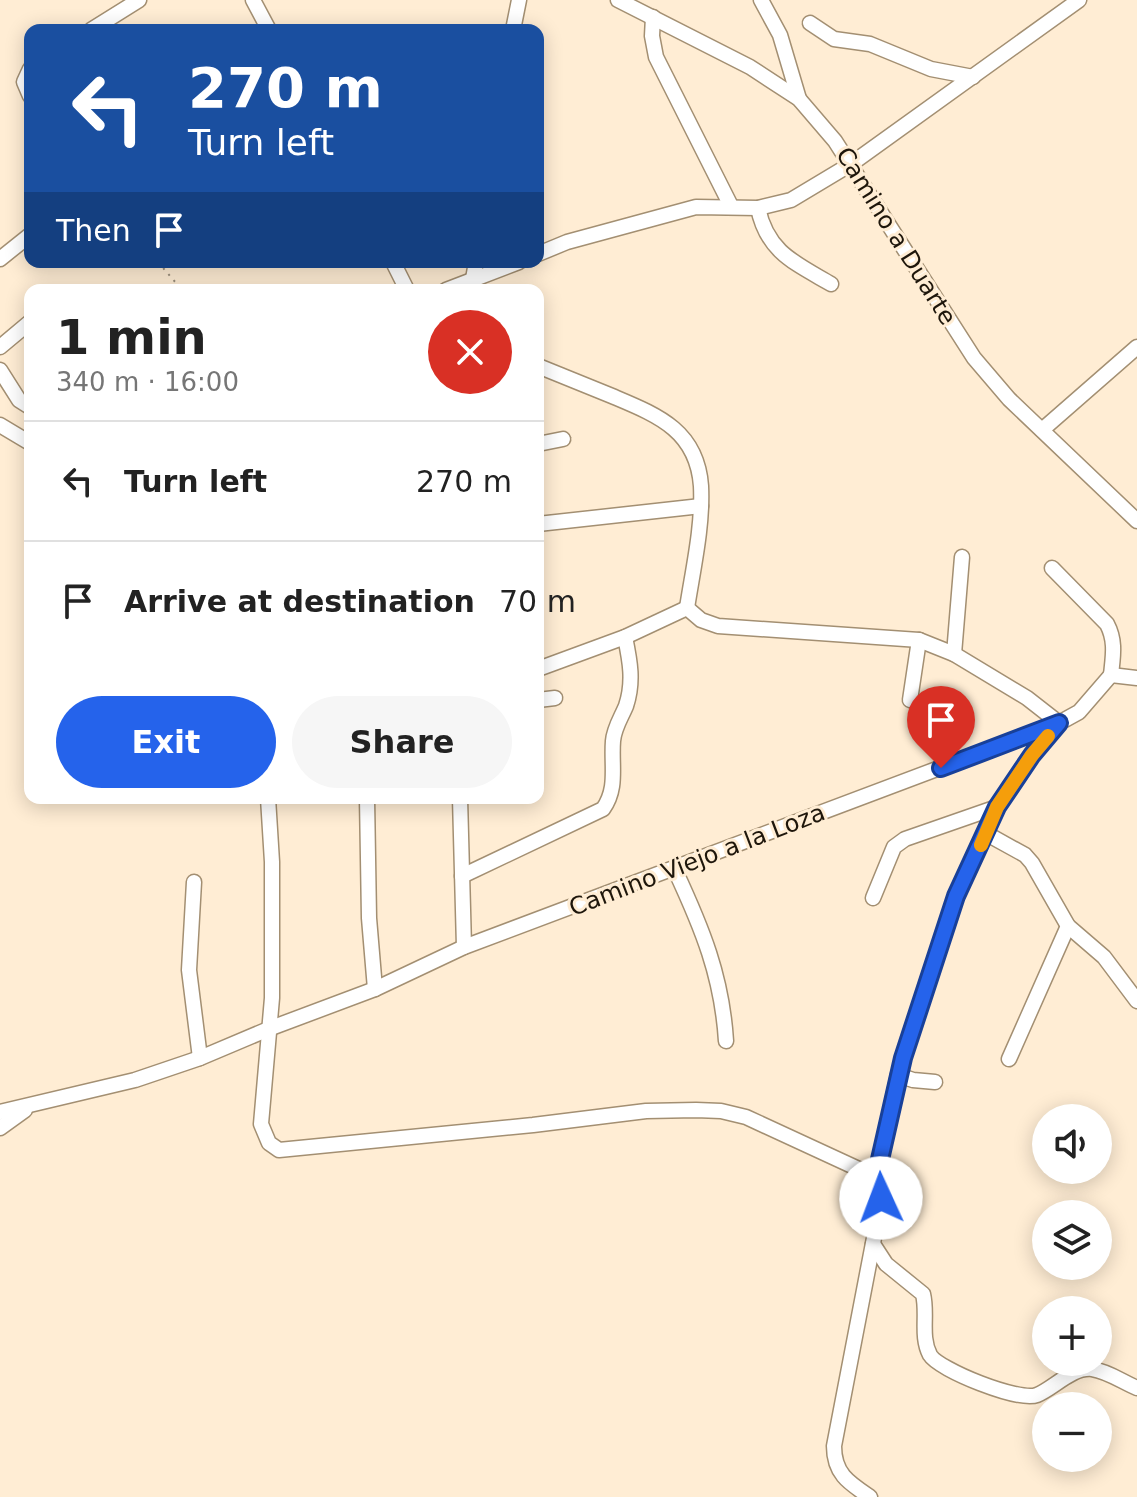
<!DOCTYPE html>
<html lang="en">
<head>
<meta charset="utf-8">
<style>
	body { margin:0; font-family:"DejaVu Sans",sans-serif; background:#f6f6f6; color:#222; height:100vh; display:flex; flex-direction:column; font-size:30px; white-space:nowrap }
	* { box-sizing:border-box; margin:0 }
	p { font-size:26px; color:#767676 }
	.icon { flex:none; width:44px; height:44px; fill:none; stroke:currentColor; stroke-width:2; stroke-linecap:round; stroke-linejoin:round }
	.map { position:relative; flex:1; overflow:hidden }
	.details { position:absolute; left:24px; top:284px; width:520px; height:520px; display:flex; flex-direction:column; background:#fff; border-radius:16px; box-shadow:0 4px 20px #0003 }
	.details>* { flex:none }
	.banner { position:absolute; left:24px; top:24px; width:520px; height:244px; border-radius:16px; box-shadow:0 4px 20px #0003; background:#1a4fa0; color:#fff; overflow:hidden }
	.buttons { position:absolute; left:1032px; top:1104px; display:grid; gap:16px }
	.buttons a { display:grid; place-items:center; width:80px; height:80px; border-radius:50%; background:#fff; box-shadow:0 4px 20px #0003; font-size:40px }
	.pin { position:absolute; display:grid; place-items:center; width:68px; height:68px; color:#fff; margin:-82px -34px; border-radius:50% 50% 50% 0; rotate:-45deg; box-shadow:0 0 8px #0007 }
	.pin .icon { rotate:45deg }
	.me { position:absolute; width:88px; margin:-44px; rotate:358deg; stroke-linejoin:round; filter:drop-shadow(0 0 6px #0008) }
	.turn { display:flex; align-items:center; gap:28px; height:168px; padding:0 32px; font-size:36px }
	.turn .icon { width:104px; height:104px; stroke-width:2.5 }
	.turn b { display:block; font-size:56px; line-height:68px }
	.then { display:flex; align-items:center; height:76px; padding:0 32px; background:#0003; gap:16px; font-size:30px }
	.round { display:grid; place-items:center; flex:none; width:84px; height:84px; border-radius:42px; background:#f6f6f6 }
	.summary { display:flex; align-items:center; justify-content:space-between; height:136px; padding:0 32px }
	h1 { font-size:48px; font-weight:600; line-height:60px }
	.cta { display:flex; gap:16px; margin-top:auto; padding:16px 32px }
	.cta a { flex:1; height:92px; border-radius:48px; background:#2563eb; color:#fff; font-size:32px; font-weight:600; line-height:92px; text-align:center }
	.cta a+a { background:#f6f6f6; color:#222 }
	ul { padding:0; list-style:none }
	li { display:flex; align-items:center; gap:24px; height:120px; padding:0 32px; border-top:2px solid #e0e0e0 }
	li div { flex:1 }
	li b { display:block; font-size:30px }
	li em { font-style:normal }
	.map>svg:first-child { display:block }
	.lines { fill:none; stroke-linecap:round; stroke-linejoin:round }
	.minor-casing { stroke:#a38f72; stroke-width:17 }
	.path { stroke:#998c79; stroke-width:2; stroke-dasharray:2 6; stroke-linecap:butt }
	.minor { stroke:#fff; stroke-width:14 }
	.route-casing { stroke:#184099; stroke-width:20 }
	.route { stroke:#2563eb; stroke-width:14 }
	.slow { stroke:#f59e0b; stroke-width:14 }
	.labels { text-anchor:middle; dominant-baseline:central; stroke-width:6; stroke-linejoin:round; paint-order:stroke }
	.street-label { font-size:24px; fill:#1e160b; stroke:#ffedd4 }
</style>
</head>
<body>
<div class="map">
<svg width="1137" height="1497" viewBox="0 0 1137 1497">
	<rect width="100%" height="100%" fill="#ffedd4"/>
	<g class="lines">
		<g class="minor-casing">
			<g id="minor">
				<path d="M 253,0 L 269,30"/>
				<path d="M 618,0 L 750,67 L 799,99 L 835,141 L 974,358 L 1009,399 L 1137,521"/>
				<path d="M 761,0 L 780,35 L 799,99"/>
				<path d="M 653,17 L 652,36 L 656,57 L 731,206"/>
				<path d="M 810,23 L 834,39 L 870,44 L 931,69 L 973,77"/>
				<path d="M 91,30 L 139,0"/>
				<path d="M 513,30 L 519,0"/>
				<path d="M 30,69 L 24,82 L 30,96"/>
				<path d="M 758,208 C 767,252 795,263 831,284"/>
				<path d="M 538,254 L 567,242 L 696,207 L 758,208 L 791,200 L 851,164 L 1079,0"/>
				<path d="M 0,259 L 30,235"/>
				<path d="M 393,262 L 407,290"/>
				<path d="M 446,290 L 519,262"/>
				<path d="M 475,290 L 473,279 L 476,262"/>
				<path d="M 0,347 L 30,322"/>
				<path d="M 538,366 C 563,376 587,386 612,396 C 657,415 697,430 701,486 C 703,526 693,569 687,608"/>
				<path d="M 0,370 L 19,400 L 30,407"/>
				<path d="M 0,425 L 30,443"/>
				<path d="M 1042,430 L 1137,347"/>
				<path d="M 538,444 L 563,439"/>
				<path d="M 538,524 L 701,506"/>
				<path d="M 1052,568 L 1107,624 C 1116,641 1113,656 1111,675"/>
				<path d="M 954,654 L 962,557"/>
				<path d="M 538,669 L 625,637 L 687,608 L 701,620 L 718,626 L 919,640 L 954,654 L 1027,698 L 1059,723 L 1032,755 L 997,807 L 956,896 L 898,1075 L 876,1177 L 882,1192 L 879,1212 L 834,1446 C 834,1474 849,1483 870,1497"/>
				<path d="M 1111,675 L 1137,678"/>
				<path d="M 538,700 L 555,698"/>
				<path d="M 910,700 L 919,640"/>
				<path d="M 268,798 L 272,862 L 272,998 L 261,1124 L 269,1143 L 279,1150 L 533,1125 L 646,1111 L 696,1110 L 721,1111 L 746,1117 L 876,1177"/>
				<path d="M 367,798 L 369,918 L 375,989"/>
				<path d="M 460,798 L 464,947"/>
				<path d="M 987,834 L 1025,855 L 1032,863 L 1068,926 L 1104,957 L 1137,1001"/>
				<path d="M 675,870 C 702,928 722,976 726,1041"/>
				<path d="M 462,876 L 603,809 C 618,788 611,766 613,741 C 614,728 621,718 626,706 C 634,682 630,661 625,637"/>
				<path d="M 194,882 L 189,970 L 200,1058"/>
				<path d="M 873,898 L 894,847 L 905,839 L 997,807"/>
				<path d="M 1009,1059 L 1068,926"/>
				<path d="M 898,1075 L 913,1080 L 935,1082"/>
				<path d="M 0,1112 L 135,1080 L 200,1058 L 271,1028 L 375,989 L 464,947 L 1059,723 L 1079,712 L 1111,675"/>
				<path d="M 0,1128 L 25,1110"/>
				<path d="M 873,1244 L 886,1264 L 923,1294 C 928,1314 920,1336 930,1355 C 939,1370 1019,1402 1037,1395 C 1054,1388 1072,1367 1092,1369 C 1107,1371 1123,1382 1137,1388"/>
			</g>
		</g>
		<path class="path" d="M 158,262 L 182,290"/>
		<use href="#minor" class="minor"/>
	</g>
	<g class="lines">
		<g class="route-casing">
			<path id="route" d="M 881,1198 L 880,1186 L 876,1177 L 903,1058 L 956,896 L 997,807 L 1032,755 L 1059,723 L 941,768"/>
		</g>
		<use href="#route" class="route"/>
		<path class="slow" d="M 981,845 L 997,807 L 1032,755 L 1048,736"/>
	</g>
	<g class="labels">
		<g class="street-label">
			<text transform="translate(896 236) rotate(58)">Camino a Duarte</text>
			<text transform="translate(697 860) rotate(-21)">Camino Viejo a la Loza</text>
		</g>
	</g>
</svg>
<div class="buttons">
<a><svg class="icon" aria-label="sound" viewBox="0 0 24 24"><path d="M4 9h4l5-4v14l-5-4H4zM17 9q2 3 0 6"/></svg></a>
<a><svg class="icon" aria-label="layers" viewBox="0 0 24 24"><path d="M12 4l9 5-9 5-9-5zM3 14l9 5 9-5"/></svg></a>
<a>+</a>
<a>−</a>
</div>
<div class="pin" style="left:941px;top:768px;background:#d93025"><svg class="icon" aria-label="arrive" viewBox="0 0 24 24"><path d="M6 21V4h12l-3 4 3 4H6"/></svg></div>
<svg class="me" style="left:881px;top:1198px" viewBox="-20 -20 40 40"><circle r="19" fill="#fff"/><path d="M0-13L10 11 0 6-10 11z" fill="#2563eb"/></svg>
<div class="banner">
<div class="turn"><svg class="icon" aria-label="left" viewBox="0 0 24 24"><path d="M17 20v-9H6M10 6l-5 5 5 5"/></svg><div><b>270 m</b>Turn left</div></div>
<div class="then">Then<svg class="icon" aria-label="arrive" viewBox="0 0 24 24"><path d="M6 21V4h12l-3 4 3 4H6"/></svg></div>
</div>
<section class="details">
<div class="summary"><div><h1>1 min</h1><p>340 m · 16:00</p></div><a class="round" style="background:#d93025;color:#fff"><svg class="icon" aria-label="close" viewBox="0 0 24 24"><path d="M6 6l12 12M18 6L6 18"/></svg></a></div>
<ul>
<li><svg class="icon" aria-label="left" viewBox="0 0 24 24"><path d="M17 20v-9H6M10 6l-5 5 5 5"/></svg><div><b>Turn left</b></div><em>270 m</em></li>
<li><svg class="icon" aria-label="arrive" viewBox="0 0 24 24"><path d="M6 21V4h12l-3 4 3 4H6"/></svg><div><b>Arrive at destination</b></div><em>70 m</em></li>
</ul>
<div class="cta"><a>Exit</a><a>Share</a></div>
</section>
</div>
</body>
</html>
